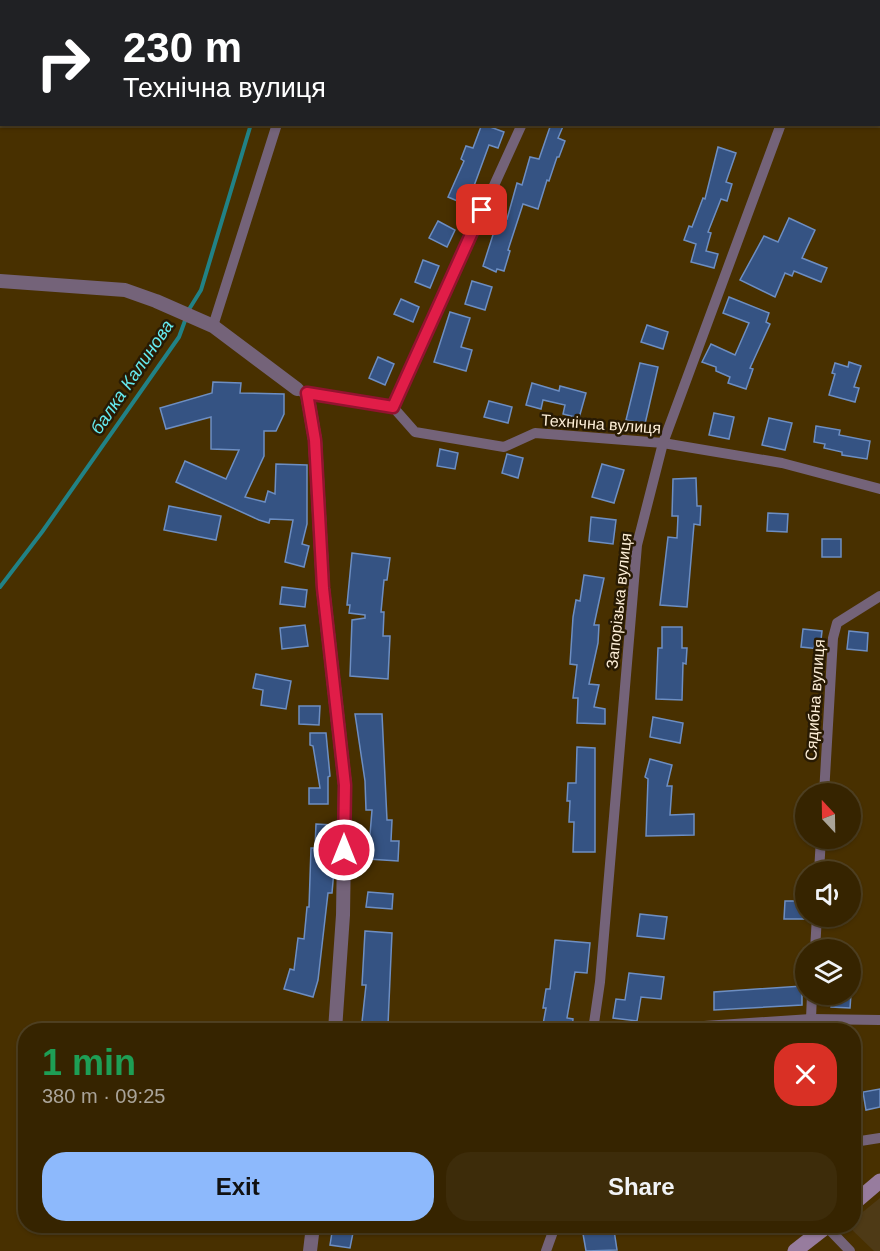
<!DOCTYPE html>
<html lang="en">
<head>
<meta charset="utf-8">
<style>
	body { margin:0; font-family:Arial,sans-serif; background:#3d2c0a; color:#f1f3f6; height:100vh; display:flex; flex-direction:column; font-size:22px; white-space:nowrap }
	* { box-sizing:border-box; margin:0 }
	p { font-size:20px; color:#aaa499 }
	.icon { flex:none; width:33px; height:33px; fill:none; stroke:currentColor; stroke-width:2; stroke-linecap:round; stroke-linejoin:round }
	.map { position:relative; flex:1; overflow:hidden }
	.drawer { position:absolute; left:18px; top:1023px; width:843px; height:210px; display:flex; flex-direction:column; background:#362400; border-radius:24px; box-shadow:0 2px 4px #0004,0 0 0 2px #504122 }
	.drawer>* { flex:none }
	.top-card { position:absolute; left:0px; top:0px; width:880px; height:126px; box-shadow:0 2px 4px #0004,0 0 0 2px #504122; background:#202124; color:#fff; overflow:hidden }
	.needle { width:39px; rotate:338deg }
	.controls { position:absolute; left:795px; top:783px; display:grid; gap:12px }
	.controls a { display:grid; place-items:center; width:66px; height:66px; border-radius:50%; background:#362400; box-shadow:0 2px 4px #0004,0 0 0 2px #504122; font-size:30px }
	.pin { position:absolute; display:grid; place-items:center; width:51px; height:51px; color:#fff; margin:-26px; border-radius:12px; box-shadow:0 3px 9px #0006 }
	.me { position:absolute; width:66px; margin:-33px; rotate:0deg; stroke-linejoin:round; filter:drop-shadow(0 0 4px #0008) }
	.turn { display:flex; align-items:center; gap:21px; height:126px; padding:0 24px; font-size:27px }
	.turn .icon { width:78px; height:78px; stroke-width:2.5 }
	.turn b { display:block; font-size:42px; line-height:51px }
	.round { display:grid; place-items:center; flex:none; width:63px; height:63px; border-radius:24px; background:#3d2c0a }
	.headline { display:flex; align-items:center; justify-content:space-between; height:102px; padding:0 24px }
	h1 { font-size:36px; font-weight:700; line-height:45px; color:#1e9e55 }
	.primary-button { display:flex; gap:12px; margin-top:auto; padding:12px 24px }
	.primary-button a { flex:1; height:69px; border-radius:24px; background:#8db9fc; color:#111; font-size:24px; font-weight:700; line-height:69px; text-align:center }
	.primary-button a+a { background:#3d2c0a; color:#f1f3f6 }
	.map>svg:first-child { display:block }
	.built { fill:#4e3a16 }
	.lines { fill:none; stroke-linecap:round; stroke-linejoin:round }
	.stream { stroke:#218286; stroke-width:4 }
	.building { fill:#355383; stroke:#6d8ec2; stroke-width:1.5 }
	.minor { stroke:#746379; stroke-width:10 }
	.tertiary { stroke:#746379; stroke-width:14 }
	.secondary { stroke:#977c9e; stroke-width:15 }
	.route-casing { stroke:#92132f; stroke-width:15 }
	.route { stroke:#e11d48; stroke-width:10 }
	.labels { text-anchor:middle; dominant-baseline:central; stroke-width:5; stroke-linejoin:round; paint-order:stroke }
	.street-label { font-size:16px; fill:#feefd8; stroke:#281a03 }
	.water-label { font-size:18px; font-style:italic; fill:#65eaef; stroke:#281a03 }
</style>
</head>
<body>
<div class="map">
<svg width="880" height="1251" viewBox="0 0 880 1251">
	<rect width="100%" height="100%" fill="#483000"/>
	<path class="built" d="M 880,1198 L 880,1251 L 874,1251 L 848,1226 L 854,1226 L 854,1219 Z"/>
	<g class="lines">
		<g class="stream">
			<path d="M 302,2 L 303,0"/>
			<path d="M 188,311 L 201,290 L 251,124"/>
			<path d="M 0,587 L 42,532 L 179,337 L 186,318"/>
		</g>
	</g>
	<g class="building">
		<path d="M 482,124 L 504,132 L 498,148 L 489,145 L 467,205 L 448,197 L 464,161 L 461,159 L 466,146 L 473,148 Z"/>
		<path d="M 551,124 L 564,124 L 558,138 L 565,141 L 559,157 L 557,157 L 549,181 L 547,180 L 538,209 L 523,204 L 508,250 L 510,251 L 504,271 L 497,269 L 496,272 L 483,266 L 499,216 L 507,219 L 517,183 L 522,185 L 530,157 L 539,159 Z"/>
		<path d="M 718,147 L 736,153 L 726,182 L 732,184 L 727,201 L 721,199 L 708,232 L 711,233 L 706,251 L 718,254 L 714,268 L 691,262 L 696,244 L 684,240 L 689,226 L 692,227 L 703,198 L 705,199 Z"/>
		<path d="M 789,218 L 815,230 L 802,258 L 827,268 L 821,282 L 794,271 L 792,276 L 785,273 L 775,297 L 740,280 L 764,236 L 778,242 Z"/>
		<path d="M 438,221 L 455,230 L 447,247 L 429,238 Z"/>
		<path d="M 423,260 L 439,266 L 430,288 L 415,282 Z"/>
		<path d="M 472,281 L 492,287 L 485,310 L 465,304 Z"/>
		<path d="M 729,297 L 769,313 L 766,322 L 770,324 L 750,368 L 753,369 L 746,389 L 728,383 L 730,377 L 716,371 L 716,367 L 702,362 L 711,344 L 735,355 L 749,323 L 723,313 Z"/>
		<path d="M 401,299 L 419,307 L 413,322 L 394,314 Z"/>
		<path d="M 450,312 L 470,318 L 461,347 L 472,350 L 466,371 L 434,362 Z"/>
		<path d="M 647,325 L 668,332 L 663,349 L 641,342 Z"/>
		<path d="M 378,357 L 394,364 L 385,385 L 369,378 Z"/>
		<path d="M 849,362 L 861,366 L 854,387 L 859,388 L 855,402 L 829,395 L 835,374 L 832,373 L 835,363 L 848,367 Z"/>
		<path d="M 640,363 L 658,367 L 645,424 L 626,420 Z"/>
		<path d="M 213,382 L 241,383 L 240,393 L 284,394 L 284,414 L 276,431 L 264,431 L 264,456 L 245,497 L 265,502 L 268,491 L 275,494 L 276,464 L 307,465 L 307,524 L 302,544 L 309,546 L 304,567 L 285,562 L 293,520 L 270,519 L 269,523 L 259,520 L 176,482 L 185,461 L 226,479 L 239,450 L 211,449 L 211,417 L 166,429 L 160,408 L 212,393 Z"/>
		<path d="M 532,383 L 559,391 L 560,386 L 586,393 L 579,418 L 563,414 L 565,405 L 543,400 L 541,409 L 526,405 Z"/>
		<path d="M 489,401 L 512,407 L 508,423 L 484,417 Z"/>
		<path d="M 714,413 L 734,417 L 729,439 L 709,435 Z"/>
		<path d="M 769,418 L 792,423 L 785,450 L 762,445 Z"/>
		<path d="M 816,426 L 840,430 L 839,435 L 870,441 L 867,459 L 842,455 L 842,452 L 824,448 L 825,444 L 814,442 Z"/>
		<path d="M 440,449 L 458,453 L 455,469 L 437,466 Z"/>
		<path d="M 507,454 L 523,458 L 518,478 L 502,473 Z"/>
		<path d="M 602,464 L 624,470 L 614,503 L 592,497 Z"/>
		<path d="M 696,478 L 697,506 L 701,506 L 700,525 L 694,524 L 687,607 L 660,605 L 668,537 L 677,538 L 678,516 L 672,516 L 673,479 Z"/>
		<path d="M 169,506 L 221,516 L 216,540 L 164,530 Z"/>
		<path d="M 768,513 L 788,514 L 787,532 L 767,531 Z"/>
		<path d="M 591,517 L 616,520 L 613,544 L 589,541 Z"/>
		<rect x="822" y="539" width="19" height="18"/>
		<path d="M 352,553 L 390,558 L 387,580 L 384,580 L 381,612 L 384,612 L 383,636 L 390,636 L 388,679 L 350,676 L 352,620 L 365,618 L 365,615 L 349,613 L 350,605 L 347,605 Z"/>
		<path d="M 584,575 L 604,578 L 594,625 L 599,625 L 598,643 L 589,684 L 599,685 L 594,707 L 605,709 L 605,724 L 577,723 L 578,698 L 573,698 L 577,665 L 570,664 L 573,617 L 576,600 L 580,601 Z"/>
		<path d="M 282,587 L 307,590 L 305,607 L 280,604 Z"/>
		<path d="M 305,625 L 308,646 L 282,649 L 280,628 Z"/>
		<path d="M 662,627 L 682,627 L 682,648 L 687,648 L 686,664 L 683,663 L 682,700 L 656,699 L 658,648 L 662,648 Z"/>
		<path d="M 803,629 L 822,631 L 820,649 L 801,647 Z"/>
		<path d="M 849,631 L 868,633 L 867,651 L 847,649 Z"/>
		<path d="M 256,674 L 291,681 L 286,709 L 261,705 L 263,690 L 253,688 Z"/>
		<path d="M 299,706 L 320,706 L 319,725 L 299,724 Z"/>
		<path d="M 355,714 L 382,714 L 387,820 L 392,820 L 391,841 L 399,841 L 398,861 L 368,859 L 372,810 L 366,810 L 365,781 Z"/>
		<path d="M 653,717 L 683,723 L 680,743 L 650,737 Z"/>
		<path d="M 310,733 L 326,733 L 330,776 L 328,777 L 328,804 L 309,804 L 309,788 L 320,788 L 313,746 L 310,745 Z"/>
		<path d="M 577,747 L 595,748 L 595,852 L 573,852 L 574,822 L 569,822 L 570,801 L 567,801 L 568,783 L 576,783 Z"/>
		<path d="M 650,759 L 672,765 L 667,786 L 672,786 L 670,815 L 694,814 L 694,835 L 646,836 L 648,779 L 645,777 Z"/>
		<path d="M 316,824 L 333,825 L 334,870 L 332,893 L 328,893 L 318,980 L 313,997 L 284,989 L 290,969 L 294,970 L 298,938 L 304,939 L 307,907 L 309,907 L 311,848 L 315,848 Z"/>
		<path d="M 368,892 L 393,894 L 392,909 L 366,907 Z"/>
		<path d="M 785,901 L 805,901 L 804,919 L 784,919 Z"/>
		<path d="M 640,914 L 667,917 L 664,939 L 637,936 Z"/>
		<path d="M 365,931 L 392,933 L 388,1025 L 362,1022 L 366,985 L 362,985 Z"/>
		<path d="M 555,940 L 590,943 L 587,973 L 575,972 L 567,1018 L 573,1019 L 572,1030 L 542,1030 L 546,1008 L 543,1008 L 546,989 L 550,989 Z"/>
		<path d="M 629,973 L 664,977 L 661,999 L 641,997 L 637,1021 L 613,1018 L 616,999 L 625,1000 Z"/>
		<path d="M 802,986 L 802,1005 L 714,1010 L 714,992 Z"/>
		<path d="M 831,994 L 851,994 L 850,1008 L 831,1007 Z"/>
		<path d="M 880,1089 L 880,1107 L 866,1110 L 863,1092 Z"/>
		<path d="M 333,1226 L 354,1228 L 350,1248 L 330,1245 Z"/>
		<path d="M 614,1230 L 617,1250 L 586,1251 L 583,1234 Z"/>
	</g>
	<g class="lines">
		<g class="minor">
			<path d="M 333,2 L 334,0"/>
			<path d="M 585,2 L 586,0"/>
			<path d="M 838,2 L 839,0"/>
			<path d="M 213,326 L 277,124"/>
			<path d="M 302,392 L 393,407 L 415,432 L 504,447 L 535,433 L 663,443 L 782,463 L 880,489"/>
			<path d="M 393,407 L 522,124"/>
			<path d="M 824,794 L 833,638 L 837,623 L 880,596"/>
			<path d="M 819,872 L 821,838"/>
			<path d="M 815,950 L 817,916"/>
			<path d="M 811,1019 L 812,994"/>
			<path d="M 689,1027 L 811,1019 L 880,1020"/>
			<path d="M 593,1030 L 600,982 L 637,545 L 663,443 L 781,124"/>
			<path d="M 854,1142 L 880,1138"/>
			<path d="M 826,1226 L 850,1251"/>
			<path d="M 546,1251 L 555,1226"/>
		</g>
		<g class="tertiary">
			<path d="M 0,281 L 125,290 L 156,301 L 213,326 L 297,389"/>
			<path d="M 307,393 L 315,440 L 323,588 L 345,785 L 343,915 L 335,1030"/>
			<path d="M 310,1251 L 313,1226"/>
		</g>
		<g class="secondary">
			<path d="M 854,1203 L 880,1181"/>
			<path d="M 795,1251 L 827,1226"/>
		</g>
	</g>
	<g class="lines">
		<g class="route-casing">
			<path id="route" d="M 344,850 L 345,785 L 323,588 L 315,440 L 307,393 L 393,407 L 482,210"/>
		</g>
		<use href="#route" class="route"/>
	</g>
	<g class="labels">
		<g class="street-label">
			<text transform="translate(601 424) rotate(4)">Технічна вулиця</text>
			<text transform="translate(619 601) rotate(-84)">Запорізька вулиця</text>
			<text transform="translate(815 700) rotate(-86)">Сядибна вулиця</text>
		</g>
		<g class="water-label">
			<text transform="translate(132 377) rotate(-56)">балка Калинова</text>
		</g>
	</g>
</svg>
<div class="controls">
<a><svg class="needle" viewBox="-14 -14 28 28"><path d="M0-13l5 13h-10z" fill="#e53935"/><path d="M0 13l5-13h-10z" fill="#aaa499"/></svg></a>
<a><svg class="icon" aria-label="sound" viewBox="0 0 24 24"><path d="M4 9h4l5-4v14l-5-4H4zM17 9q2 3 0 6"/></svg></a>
<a><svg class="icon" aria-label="layers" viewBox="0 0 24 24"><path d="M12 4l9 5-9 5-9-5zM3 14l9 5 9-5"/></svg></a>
</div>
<div class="pin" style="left:482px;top:210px;background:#d93025"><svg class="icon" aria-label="arrive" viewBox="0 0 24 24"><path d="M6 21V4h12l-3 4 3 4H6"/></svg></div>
<svg class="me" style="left:344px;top:850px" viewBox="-20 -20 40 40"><circle r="17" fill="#e11d48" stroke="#fff" stroke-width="3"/><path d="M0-11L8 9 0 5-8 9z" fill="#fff"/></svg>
<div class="top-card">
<div class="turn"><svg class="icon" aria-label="right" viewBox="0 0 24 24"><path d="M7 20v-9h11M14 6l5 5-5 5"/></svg><div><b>230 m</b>Технічна вулиця</div></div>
</div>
<section class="drawer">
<div class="headline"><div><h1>1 min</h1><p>380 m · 09:25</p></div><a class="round" style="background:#d93025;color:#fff"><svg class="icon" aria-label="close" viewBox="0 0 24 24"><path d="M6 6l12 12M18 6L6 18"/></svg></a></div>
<div class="primary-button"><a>Exit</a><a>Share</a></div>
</section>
</div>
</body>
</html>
